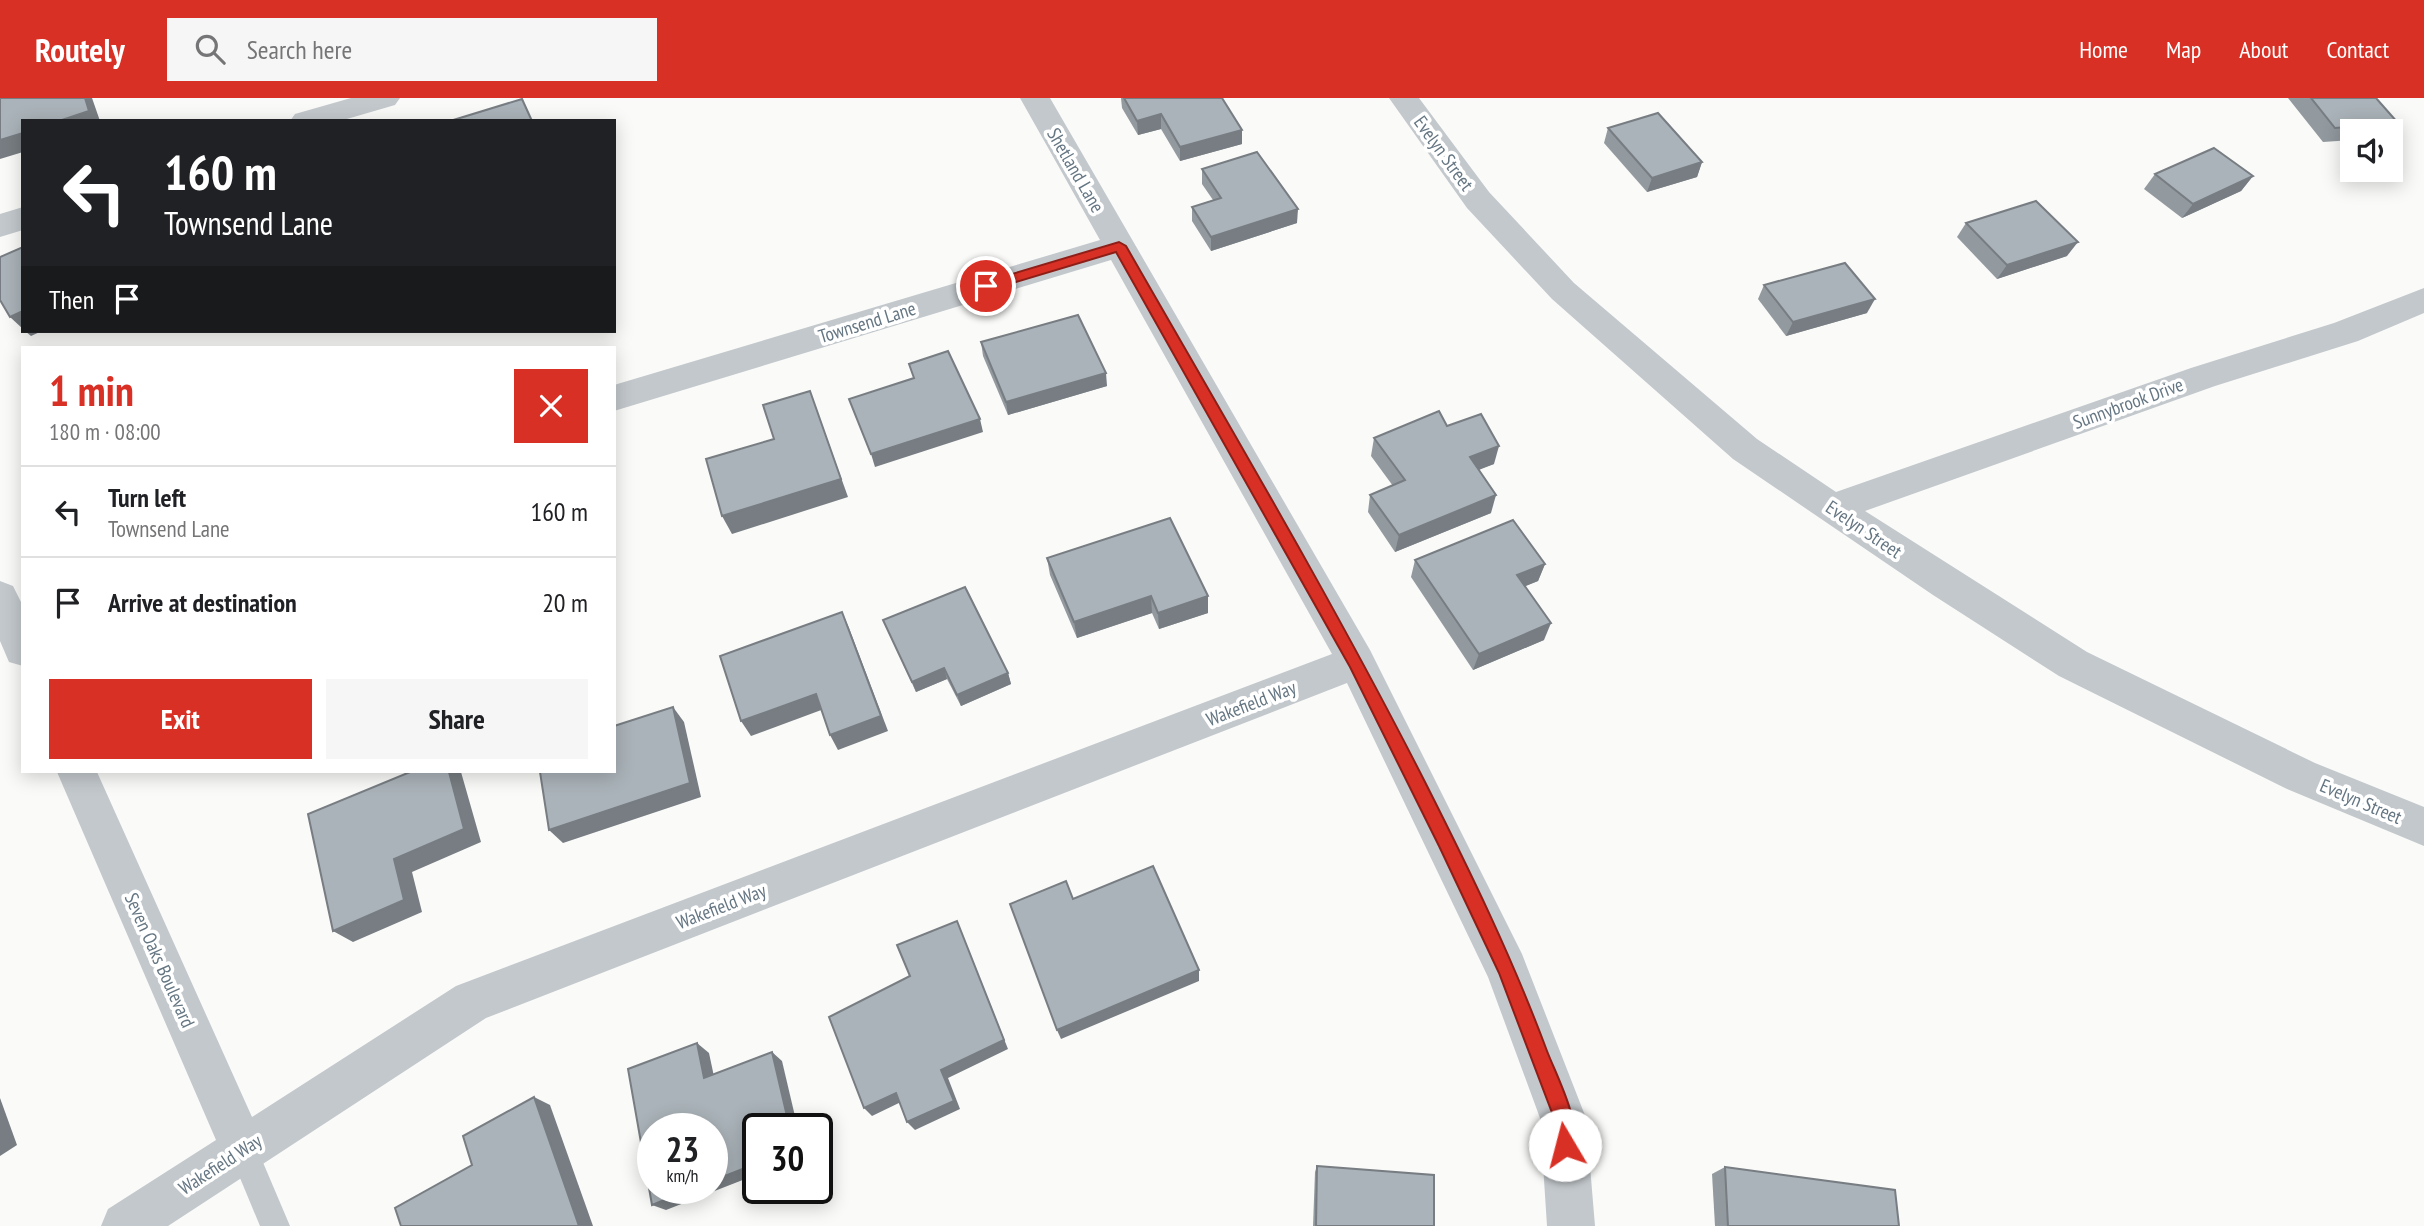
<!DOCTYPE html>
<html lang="en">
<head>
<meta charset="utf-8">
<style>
	body { margin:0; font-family:"PT Sans Narrow",sans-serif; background:#f6f6f6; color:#202124; height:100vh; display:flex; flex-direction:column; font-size:26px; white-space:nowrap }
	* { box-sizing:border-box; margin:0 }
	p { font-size:23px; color:#757577 }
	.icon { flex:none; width:38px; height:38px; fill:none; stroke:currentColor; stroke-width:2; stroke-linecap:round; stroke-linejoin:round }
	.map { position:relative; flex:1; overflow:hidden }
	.panel { position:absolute; left:21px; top:248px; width:595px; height:427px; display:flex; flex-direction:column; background:#fff; border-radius:0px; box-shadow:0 4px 18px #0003 }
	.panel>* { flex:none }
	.hud { position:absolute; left:21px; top:21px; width:595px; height:214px; border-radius:0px; box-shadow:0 4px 18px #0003; background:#202124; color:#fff; overflow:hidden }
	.buttons { position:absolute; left:2340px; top:21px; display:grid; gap:14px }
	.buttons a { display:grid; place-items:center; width:63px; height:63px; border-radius:0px; background:#fff; box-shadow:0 4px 18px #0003; font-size:35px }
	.speed { position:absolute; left:637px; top:1015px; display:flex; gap:14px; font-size:35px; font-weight:700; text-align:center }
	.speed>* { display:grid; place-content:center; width:91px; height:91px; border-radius:50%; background:#fff; box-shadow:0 4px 18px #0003; line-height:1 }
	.speed small { font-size:18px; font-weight:400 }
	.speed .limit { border:4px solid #111; border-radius:10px; background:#fff; color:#111 }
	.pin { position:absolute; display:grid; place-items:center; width:60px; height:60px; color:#fff; margin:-30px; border:4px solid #fff; border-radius:50%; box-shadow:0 2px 7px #0007 }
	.me { position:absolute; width:77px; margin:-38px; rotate:352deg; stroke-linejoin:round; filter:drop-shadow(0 0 5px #0008) }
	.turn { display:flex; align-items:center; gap:24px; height:147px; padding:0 28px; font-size:32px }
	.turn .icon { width:91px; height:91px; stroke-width:2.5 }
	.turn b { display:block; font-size:49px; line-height:60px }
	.then { display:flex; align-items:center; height:66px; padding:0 28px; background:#0003; gap:14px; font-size:26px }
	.round { display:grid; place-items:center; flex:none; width:74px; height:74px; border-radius:0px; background:#f6f6f6 }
	.overview { display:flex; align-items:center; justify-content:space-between; height:119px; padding:0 28px }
	h1 { font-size:42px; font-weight:700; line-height:52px; color:#d93025 }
	.cta { display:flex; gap:14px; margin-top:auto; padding:14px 28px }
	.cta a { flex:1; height:80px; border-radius:0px; background:#d93025; color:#fff; font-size:28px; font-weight:700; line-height:80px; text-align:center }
	.cta a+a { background:#f6f6f6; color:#202124 }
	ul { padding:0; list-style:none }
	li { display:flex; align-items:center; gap:21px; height:91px; padding:0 28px; border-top:2px solid #e0e0e0 }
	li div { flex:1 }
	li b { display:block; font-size:26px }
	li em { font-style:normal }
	header { display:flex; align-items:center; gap:42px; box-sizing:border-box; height:98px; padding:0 35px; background:#d93025; color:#fff }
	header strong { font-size:33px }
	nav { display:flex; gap:38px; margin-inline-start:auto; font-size:24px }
	.search { width:490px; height:63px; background:#f6f6f6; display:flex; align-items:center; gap:18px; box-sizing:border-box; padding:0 24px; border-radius:0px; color:#757577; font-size:26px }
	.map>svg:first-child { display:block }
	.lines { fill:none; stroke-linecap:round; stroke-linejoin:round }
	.lane { fill:#c3c8cc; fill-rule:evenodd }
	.street { fill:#c3c8cc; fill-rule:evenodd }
	.wall { fill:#929a9f }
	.shaded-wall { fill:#777d82 }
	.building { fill:#aab3b9; stroke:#777d82; stroke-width:2 }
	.route { fill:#d93025; stroke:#8d1f18; stroke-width:2 }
	.labels { text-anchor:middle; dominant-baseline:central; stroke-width:7; stroke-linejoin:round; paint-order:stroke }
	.street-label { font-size:19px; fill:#657683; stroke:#fff }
</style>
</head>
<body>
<header>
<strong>Routely</strong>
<div class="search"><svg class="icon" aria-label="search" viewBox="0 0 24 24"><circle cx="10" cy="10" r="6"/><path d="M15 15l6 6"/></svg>Search here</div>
<nav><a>Home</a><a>Map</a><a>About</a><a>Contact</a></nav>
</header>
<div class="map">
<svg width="2424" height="1128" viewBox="0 0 2424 1128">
	<rect width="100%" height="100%" fill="#fafaf8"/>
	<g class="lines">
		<path class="lane" d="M 243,1036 L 253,1041 L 290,1128 L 260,1128 L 228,1051 L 233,1041 Z"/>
		<g class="street">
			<path d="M 351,0 L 400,0 L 395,7 L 340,23 L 290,23 L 295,16 Z"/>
			<path d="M 1020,0 L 1050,0 L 1370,552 L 1522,856 L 1586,1020 L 1595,1128 L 1547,1128 L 1540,1020 L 1488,879 L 1347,585 L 486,920 L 168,1128 L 101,1128 L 108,1111 L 216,1042 L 57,674 L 97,674 L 252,1019 L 456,888 L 1332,556 L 1111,162 L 614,313 L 614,287 L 1100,142 Z"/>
			<path d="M 1389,0 L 1419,0 L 1489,94 L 1574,185 L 1757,341 L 1836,394 L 2191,270 L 2334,225 L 2424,190 L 2424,215 L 2358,243 L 2215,288 L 1865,413 L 2087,554 L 2315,665 L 2424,709 L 2424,748 L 2287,691 L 2059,578 L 1933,497 L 1733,361 L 1552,201 L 1467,110 Z"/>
			<path d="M 23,109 L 23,132 L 0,139 L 0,116 Z"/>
			<path d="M 0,483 L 13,488 L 23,508 L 23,568 L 9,564 L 0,543 Z"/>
		</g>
	</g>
	<g class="wall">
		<path d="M 1121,0 L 1222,0 L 1242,32 L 1242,46 L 1180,63 L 1161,31 L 1138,37 L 1122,10 Z"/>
		<path d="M 2288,0 L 2376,0 L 2398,25 L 2390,33 L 2352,33 L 2352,42 L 2323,44 Z"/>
		<path d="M 1608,30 L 1702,64 L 1697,79 L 1647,94 L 1604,45 Z"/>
		<path d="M 1202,71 L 1297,125 L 1211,153 L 1192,123 L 1192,109 L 1213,102 L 1202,86 Z"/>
		<path d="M 2155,76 L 2253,78 L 2241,93 L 2182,120 L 2144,91 Z"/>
		<path d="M 1966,125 L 2067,158 L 1997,181 L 1957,139 Z"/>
		<path d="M 1764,187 L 1867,215 L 1786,238 L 1758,201 Z"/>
		<path d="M 981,244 L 1107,288 L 1008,317 L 983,258 Z"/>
		<path d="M 1447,328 L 1494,366 L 1479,371 L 1491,415 L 1395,454 L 1368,414 L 1370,397 L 1393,388 L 1371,358 L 1374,340 Z"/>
		<path d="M 1047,460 L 1208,498 L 1208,515 L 1159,531 L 1152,515 L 1077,540 L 1050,477 Z"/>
		<path d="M 1415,462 L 1545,466 L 1538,483 L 1525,488 L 1544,542 L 1473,572 L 1411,479 Z"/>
		<path d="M 883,522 L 1008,575 L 1011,586 L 961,608 L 947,581 L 916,594 Z"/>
		<path d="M 1317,1068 L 1434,1128 L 1313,1128 L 1315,1074 Z"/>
		<path d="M 1725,1069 L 1899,1128 L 1715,1128 L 1712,1076 Z"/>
	</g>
	<g class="shaded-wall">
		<path d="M 85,0 L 92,0 L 100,23 L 59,23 Z"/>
		<path d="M 1161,16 L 1161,31 L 1138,37 L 1137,23 Z"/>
		<path d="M 1242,32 L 1242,46 L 1180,63 L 1180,49 Z"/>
		<path d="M 23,35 L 23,54 L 0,61 L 0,42 Z"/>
		<path d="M 1702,64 L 1697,79 L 1647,94 L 1652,80 Z"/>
		<path d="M 2253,78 L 2241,93 L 2182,120 L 2193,106 Z"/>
		<path d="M 1298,111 L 1297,125 L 1211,153 L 1211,139 Z"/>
		<path d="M 2078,144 L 2067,158 L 1997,181 L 2007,167 Z"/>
		<path d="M 1875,201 L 1867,215 L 1786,238 L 1793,224 Z"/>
		<path d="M 23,213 L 23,231 L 10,219 Z"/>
		<path d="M 25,233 L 42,233 L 31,238 Z"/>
		<path d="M 1106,275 L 1107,288 L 1008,317 L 1006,304 Z"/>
		<path d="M 810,293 L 848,399 L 732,436 L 722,418 Z"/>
		<path d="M 980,321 L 983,334 L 875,369 L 871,356 Z"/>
		<path d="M 1499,348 L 1494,366 L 1466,377 L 1470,359 Z"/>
		<path d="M 1496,397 L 1491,415 L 1395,454 L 1399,437 Z"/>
		<path d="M 1545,466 L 1538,483 L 1511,494 L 1517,477 Z"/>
		<path d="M 1151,498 L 1152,515 L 1077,540 L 1074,524 Z"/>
		<path d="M 1208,498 L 1208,515 L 1159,531 L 1158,515 Z"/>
		<path d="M 842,514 L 849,530 L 888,633 L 838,652 L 830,637 Z"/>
		<path d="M 1551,525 L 1544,542 L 1473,572 L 1479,556 Z"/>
		<path d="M 944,570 L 947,581 L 916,594 L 912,584 Z"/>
		<path d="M 1008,575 L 1011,586 L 961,608 L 957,597 Z"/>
		<path d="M 816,596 L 824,611 L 751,638 L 741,623 Z"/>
		<path d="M 673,609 L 684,624 L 701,699 L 563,745 L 549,732 Z"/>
		<path d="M 449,674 L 461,674 L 481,744 L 412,774 L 422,814 L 353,844 L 333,833 Z"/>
		<path d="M 957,823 L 962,835 L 1008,951 L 948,980 L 960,1011 L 915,1032 L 907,1024 L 941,972 Z"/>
		<path d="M 1199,872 L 1199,883 L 1061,941 L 1057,932 Z"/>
		<path d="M 697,945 L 709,955 L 716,988 L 704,980 Z"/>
		<path d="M 772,954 L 782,963 L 798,1031 L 790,1031 Z"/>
		<path d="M 896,995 L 903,1003 L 872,1018 L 864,1010 Z"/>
		<path d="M 534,999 L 550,1007 L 593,1128 L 579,1128 Z"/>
		<path d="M 0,1000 L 17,1047 L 0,1058 Z"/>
		<path d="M 758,1065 L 758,1076 L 666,1112 L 652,1107 L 694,1090 L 712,1090 L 712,1083 Z"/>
	</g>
	<g class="building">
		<path d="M 0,0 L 85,0 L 89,13 L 59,23 L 23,23 L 23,35 L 0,42 Z"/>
		<path d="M 1124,0 L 1222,0 L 1242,32 L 1180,49 L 1161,16 L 1137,23 Z"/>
		<path d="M 2311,0 L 2376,0 L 2398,25 L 2335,30 Z"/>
		<path d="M 522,1 L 532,23 L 450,23 Z"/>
		<path d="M 1658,15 L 1702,64 L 1652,80 L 1608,30 Z"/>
		<path d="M 2214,50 L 2253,78 L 2193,106 L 2155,76 Z"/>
		<path d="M 1257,54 L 1298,111 L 1211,139 L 1192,109 L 1221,100 L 1202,71 Z"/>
		<path d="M 2036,103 L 2078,144 L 2007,167 L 1966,125 Z"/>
		<path d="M 23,149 L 23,213 L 10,219 L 0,202 L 0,159 Z"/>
		<path d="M 1845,165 L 1875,201 L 1793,224 L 1764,187 Z"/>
		<path d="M 1078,217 L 1106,275 L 1006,304 L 981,244 Z"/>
		<path d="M 948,253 L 980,321 L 871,356 L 849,301 L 914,280 L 909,266 Z"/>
		<path d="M 810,293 L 841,381 L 722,418 L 706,361 L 774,341 L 763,307 Z"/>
		<path d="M 1439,313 L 1447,328 L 1481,316 L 1499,348 L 1470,359 L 1496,397 L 1399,437 L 1370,397 L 1405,382 L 1374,340 Z"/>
		<path d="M 1170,420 L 1208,498 L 1158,515 L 1151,498 L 1074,524 L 1047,460 Z"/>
		<path d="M 1513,422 L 1545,466 L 1517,477 L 1551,525 L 1479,556 L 1415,462 Z"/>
		<path d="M 965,489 L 1008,575 L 957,597 L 944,570 L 912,584 L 883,522 Z"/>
		<path d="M 842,514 L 881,618 L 830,637 L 816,596 L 741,623 L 720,558 Z"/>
		<path d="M 673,609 L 690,685 L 549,732 L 540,674 L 614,674 L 614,628 Z"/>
		<path d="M 410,674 L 449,674 L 464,731 L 394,761 L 404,802 L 333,833 L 308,716 Z"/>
		<path d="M 1153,768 L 1199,872 L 1057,932 L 1010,806 L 1066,783 L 1073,801 Z"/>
		<path d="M 957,823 L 1004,942 L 941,972 L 954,1003 L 907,1024 L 896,995 L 864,1010 L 829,919 L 910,878 L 897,847 Z"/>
		<path d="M 697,945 L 704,980 L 772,954 L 790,1031 L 758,1031 L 758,1065 L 712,1083 L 712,1031 L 653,1031 L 653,1090 L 694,1090 L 652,1107 L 628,971 Z"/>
		<path d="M 534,999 L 579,1128 L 401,1128 L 395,1110 L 472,1067 L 463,1038 Z"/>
		<path d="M 1317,1068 L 1434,1077 L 1434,1128 L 1316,1128 Z"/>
		<path d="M 1725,1069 L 1895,1092 L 1899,1128 L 1728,1128 Z"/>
	</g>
	<path class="route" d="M 1119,144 L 1126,148 C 1228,326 1332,501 1425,684 C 1470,773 1512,859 1547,953 C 1557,979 1583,1027 1572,1053 L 1565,1056 L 1558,1053 L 1554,1020 L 1499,875 L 1439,748 L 1350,569 L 1116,154 L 986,193 L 980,188 L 982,185 Z"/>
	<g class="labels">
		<g class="street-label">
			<text transform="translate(1444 55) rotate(54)">Evelyn Street</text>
			<text transform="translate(1076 72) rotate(60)">Shetland Lane</text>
			<text transform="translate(867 224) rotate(-17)">Townsend Lane</text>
			<text transform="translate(2128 305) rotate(-20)">Sunnybrook Drive</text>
			<text transform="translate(1864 431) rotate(34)">Evelyn Street</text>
			<text transform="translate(1251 605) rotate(-21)">Wakefield Way</text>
			<text transform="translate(2361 703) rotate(23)">Evelyn Street</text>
			<text transform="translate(721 808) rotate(-21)">Wakefield Way</text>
			<text transform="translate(160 862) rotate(66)">Seven Oaks Boulevard</text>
			<text transform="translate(220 1066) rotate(-33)">Wakefield Way</text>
		</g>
	</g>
</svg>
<div class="buttons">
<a><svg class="icon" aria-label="sound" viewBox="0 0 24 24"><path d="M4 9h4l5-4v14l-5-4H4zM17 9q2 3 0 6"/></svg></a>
</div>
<div class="speed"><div>23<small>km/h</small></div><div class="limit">30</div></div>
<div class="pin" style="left:986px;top:188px;background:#d93025"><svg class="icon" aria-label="arrive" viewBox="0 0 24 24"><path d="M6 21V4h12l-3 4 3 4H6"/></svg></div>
<svg class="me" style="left:1565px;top:1047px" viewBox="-20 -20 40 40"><circle r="19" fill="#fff"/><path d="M0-13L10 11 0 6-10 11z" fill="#d93025"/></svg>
<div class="hud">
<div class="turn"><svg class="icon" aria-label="left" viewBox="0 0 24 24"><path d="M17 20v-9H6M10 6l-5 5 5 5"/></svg><div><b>160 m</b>Townsend Lane</div></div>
<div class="then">Then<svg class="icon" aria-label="arrive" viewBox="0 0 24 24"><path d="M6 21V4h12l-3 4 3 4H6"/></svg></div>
</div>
<section class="panel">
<div class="overview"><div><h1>1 min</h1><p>180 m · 08:00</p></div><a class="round" style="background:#d93025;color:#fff"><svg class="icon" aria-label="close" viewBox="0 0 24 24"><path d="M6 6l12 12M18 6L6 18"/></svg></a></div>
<ul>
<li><svg class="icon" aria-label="left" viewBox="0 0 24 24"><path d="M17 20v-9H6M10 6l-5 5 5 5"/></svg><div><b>Turn left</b><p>Townsend Lane</p></div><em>160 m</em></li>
<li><svg class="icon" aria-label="arrive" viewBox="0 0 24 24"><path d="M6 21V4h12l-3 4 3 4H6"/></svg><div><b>Arrive at destination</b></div><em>20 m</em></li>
</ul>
<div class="cta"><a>Exit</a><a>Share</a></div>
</section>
</div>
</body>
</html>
